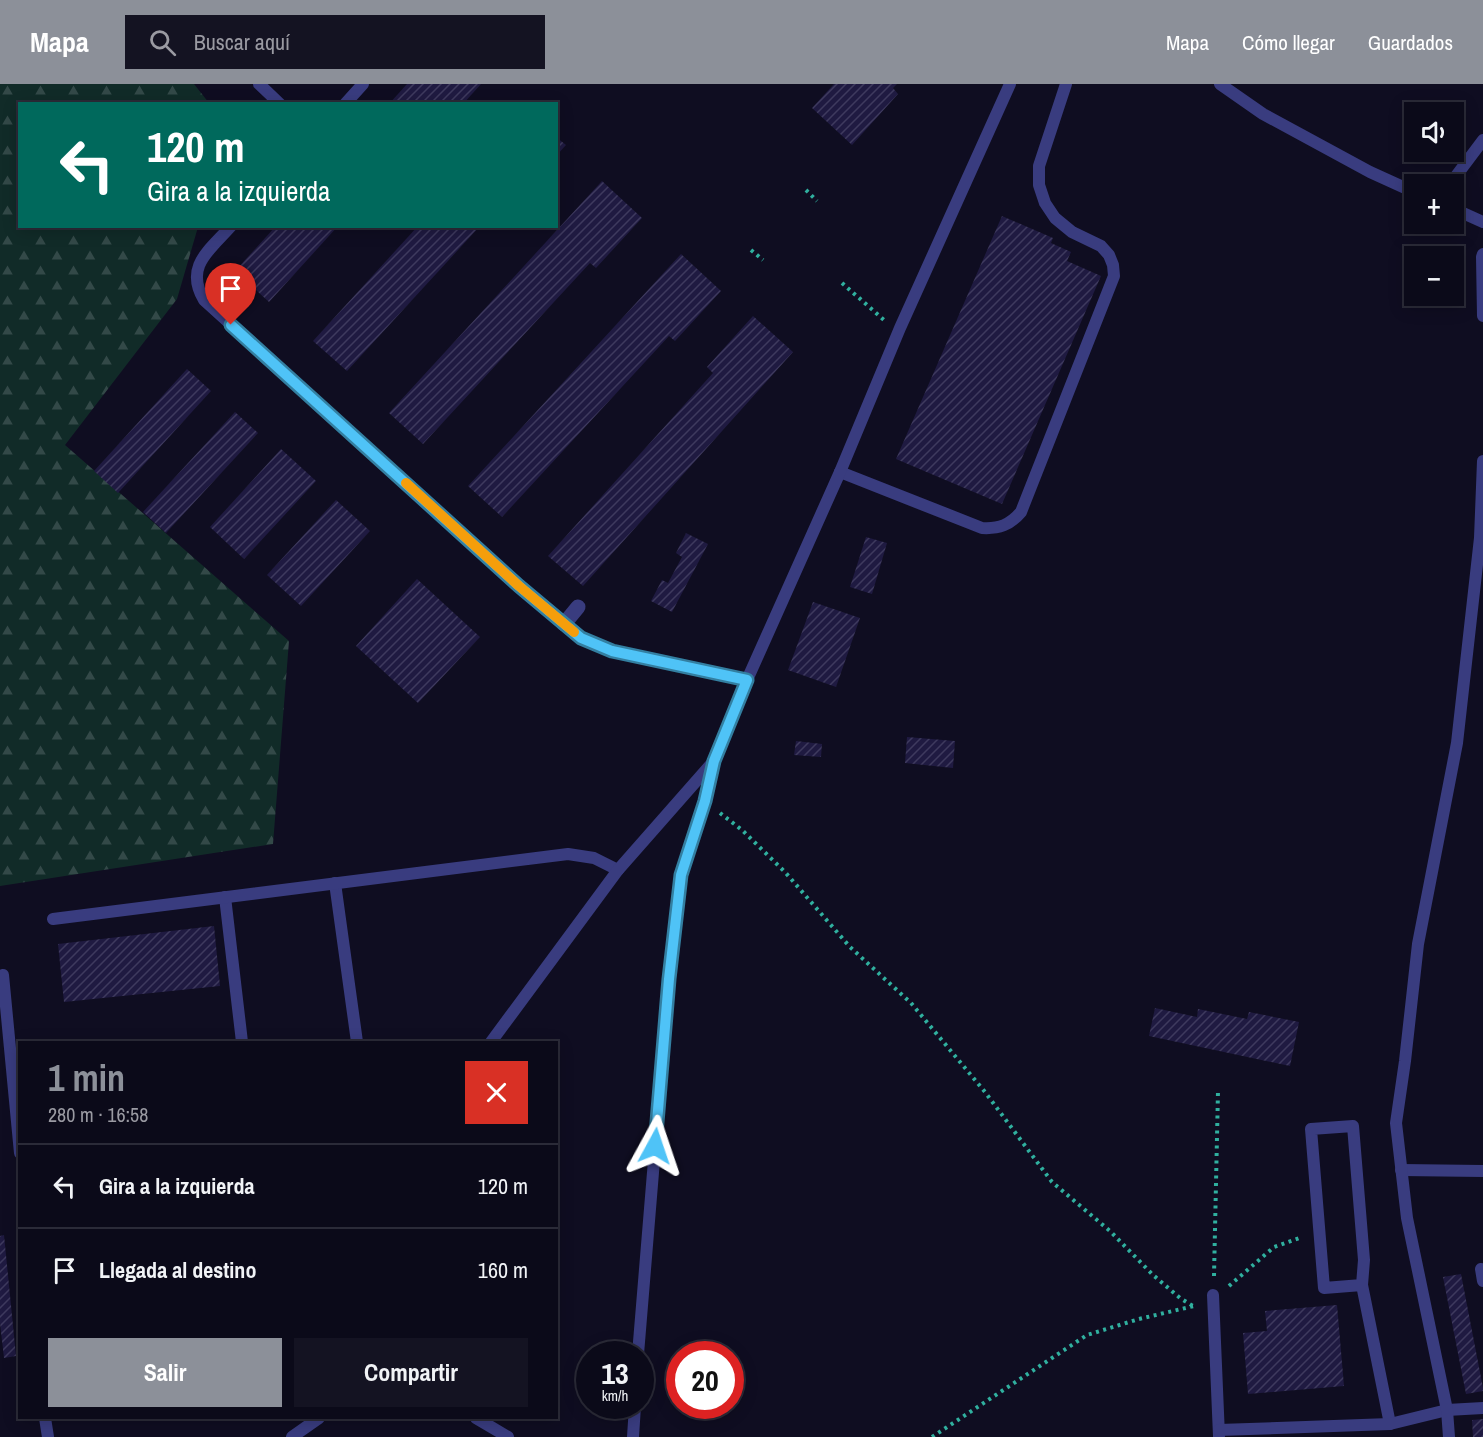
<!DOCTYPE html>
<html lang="es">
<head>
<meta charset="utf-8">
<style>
	body { margin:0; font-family:"Archivo Narrow",sans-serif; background:#141322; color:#f1f3f6; height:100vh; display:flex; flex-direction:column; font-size:22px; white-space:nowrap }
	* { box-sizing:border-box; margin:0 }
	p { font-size:20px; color:#9a9aa2 }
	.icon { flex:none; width:33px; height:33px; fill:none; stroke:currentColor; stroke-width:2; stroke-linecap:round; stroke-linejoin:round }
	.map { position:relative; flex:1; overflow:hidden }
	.drawer { position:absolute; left:18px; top:957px; width:540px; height:378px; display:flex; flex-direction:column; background:#0b0a19; border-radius:0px; box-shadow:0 3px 15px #0003,0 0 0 2px #2b2b38 }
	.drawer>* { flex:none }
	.hud { position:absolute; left:18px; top:18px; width:540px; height:126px; border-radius:0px; box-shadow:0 3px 15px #0003,0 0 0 2px #2b2b38; background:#00695c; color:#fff; overflow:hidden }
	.controls { position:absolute; left:1404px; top:18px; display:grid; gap:12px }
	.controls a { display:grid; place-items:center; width:60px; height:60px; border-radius:0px; background:#0b0a19; box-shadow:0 3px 15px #0003,0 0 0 2px #2b2b38; font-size:30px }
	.speed { position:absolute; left:576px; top:1257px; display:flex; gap:12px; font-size:30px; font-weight:700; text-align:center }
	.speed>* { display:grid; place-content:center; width:78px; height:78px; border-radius:50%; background:#0b0a19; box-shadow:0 3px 15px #0003,0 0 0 2px #2b2b38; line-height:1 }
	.speed small { font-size:15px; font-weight:400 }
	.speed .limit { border:9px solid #d22; background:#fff; color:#111 }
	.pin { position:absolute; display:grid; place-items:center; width:51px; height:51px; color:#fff; margin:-62px -26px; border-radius:50% 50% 50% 0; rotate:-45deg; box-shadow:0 0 6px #0007 }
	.pin .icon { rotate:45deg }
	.me { position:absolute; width:66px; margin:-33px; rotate:5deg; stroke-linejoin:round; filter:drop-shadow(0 0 4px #0008) }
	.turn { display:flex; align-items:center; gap:21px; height:126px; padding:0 30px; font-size:27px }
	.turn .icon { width:78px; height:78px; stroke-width:2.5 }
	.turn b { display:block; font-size:42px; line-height:51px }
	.round { display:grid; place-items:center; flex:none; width:63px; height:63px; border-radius:0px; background:#141322 }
	.overview { display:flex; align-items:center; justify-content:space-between; height:102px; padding:0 30px }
	h1 { font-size:36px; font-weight:700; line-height:45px; color:#8c9099 }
	.button { display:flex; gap:12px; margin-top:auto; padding:12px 30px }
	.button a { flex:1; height:69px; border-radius:0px; background:#8c9099; color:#fff; font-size:24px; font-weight:700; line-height:69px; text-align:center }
	.button a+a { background:#141322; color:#f1f3f6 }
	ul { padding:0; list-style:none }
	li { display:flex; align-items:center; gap:18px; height:84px; padding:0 30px; border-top:2px solid #2b2b38 }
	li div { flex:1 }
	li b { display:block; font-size:22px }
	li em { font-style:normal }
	header { display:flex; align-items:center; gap:36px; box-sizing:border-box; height:84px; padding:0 30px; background:#8c9099; color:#fff }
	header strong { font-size:28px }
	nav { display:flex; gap:33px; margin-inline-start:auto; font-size:21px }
	.search { width:420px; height:54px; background:#141322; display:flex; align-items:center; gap:15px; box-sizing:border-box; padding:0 21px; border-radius:0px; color:#9a9aa2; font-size:22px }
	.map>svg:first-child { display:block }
	.forest { fill:url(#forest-firs) }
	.building { fill:url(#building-hatch) }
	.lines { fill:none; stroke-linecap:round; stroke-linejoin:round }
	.path { stroke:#30b09f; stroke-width:4; stroke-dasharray:3 4.5; stroke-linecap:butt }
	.service { stroke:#393c7f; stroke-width:12 }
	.pedestrian { stroke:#393c7f; stroke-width:15 }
	.route-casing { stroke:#337fa1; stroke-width:15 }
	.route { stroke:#4fc3f7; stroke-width:10 }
	.slow { stroke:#f59e0b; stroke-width:10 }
</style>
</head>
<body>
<header>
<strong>Mapa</strong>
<div class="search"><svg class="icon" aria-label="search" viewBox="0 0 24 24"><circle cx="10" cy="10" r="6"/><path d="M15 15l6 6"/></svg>Buscar aquí</div>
<nav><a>Mapa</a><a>Cómo llegar</a><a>Guardados</a></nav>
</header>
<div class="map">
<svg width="1483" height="1353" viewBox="0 0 1483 1353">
	<defs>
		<pattern id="forest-firs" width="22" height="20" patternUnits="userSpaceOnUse" patternTransform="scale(1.5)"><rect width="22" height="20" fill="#112b28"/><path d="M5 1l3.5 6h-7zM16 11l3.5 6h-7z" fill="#334948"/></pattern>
		<pattern id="building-hatch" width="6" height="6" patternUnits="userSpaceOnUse" patternTransform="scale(1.5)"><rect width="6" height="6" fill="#1f1a41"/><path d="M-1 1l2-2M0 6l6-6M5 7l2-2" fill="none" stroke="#3e3a5e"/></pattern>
	</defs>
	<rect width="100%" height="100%" fill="#0f0d21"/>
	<path class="forest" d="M 0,0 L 194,0 L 209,19 L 20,20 L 20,142 L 198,143 L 177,215 L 65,361 L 289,557 L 273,760 L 0,802 Z"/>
	<g class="building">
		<path d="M 407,0 L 481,0 L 463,20 L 389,20 Z"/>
		<path d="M 834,0 L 897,0 L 893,4 L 898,10 L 852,61 L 812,24 Z"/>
		<path d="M 556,53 L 566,61 L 556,72 Z"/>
		<path d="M 602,97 L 642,134 L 596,184 L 590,179 L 423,360 L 389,329 Z"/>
		<path d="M 1002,132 L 1053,154 L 1051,159 L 1071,168 L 1067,177 L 1101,192 L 1002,420 L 896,375 Z"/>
		<path d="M 276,142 L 338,142 L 269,218 L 235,187 Z"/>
		<path d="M 418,142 L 480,142 L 347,287 L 313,257 Z"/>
		<path d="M 681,170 L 721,207 L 675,257 L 669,252 L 502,433 L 468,402 Z"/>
		<path d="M 753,232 L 793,268 L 583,502 L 548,472 L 713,289 L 707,283 Z"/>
		<path d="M 187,285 L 211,307 L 118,409 L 94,387 Z"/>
		<path d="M 235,328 L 258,349 L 166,449 L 143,428 Z"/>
		<path d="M 281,365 L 316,397 L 244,475 L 210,443 Z"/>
		<path d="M 336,416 L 370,447 L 301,522 L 267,491 Z"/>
		<path d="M 686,449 L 708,460 L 672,528 L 651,517 L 662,496 L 668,499 L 682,473 L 676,469 Z"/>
		<path d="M 866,453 L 887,459 L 872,510 L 850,503 Z"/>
		<path d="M 417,495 L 480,553 L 418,619 L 356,562 Z"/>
		<path d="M 813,518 L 860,534 L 836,603 L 788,586 Z"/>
		<path d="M 907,653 L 955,657 L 953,684 L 905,679 Z"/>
		<path d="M 796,657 L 822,660 L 821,673 L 794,671 Z"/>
		<path d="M 214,842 L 220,902 L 64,918 L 58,860 Z"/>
		<path d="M 1155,924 L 1197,933 L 1198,925 L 1247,935 L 1249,928 L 1299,938 L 1290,982 L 1149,952 Z"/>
		<path d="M 4,1151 L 16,1272 L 4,1274 L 0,1239 L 0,1152 Z"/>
		<path d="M 1461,1190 L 1483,1304 L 1483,1307 L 1466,1310 L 1443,1193 Z"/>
		<path d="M 1337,1221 L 1344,1302 L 1248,1310 L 1243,1249 L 1267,1247 L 1265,1227 Z"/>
		<path d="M 1483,1335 L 1483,1353 L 1473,1353 L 1472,1336 Z"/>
	</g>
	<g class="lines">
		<g class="path">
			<path d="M 806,106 L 817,117"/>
			<path d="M 751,166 L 763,176"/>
			<path d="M 842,199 L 884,236"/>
			<path d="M 720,729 L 742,746 L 785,788 L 850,863 L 911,919 L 985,1008 L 1052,1098 L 1110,1147 L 1153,1191 L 1180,1214 L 1193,1222"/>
			<path d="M 1214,1192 L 1218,1007"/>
			<path d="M 1229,1202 L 1274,1163 L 1302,1153"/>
			<path d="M 932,1353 L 1087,1251 L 1139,1235 L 1194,1222"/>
		</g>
		<g class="service">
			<path d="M 259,0 L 280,20"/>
			<path d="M 1220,0 L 1263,30 L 1370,88 L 1414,108"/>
			<path d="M 345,20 L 363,0"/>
			<path d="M 1450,100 L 1483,56"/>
			<path d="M 1454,125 L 1483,138"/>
			<path d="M 231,142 C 210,166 184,182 204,216 L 519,502 L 581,554 L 612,567 L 747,596"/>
			<path d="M 1483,170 L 1482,173 L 1483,232"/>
			<path d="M 840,388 L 982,444 C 999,445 1010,441 1021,428 L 1114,192 L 1113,181 L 1109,171 L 1101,162 L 1072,148 L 1055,134 L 1045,119 L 1039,101 L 1039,82 L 1066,0"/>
			<path d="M 335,799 L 357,958"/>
			<path d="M 225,813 L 242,958"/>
			<path d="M 53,835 L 568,770 L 594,774 L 618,786"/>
			<path d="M 3,891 L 20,1069"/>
			<path d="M 491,958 L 618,786 L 713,678"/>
			<path d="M 1401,1086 L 1483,1087"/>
			<path d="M 1481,1185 L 1483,1197"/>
			<path d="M 1362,1201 L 1324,1204 L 1311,1045 L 1353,1042 L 1364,1176 L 1362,1201 L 1390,1340"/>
			<path d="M 1213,1211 L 1219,1352"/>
			<path d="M 638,1270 L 669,895 L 681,791 L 705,717 L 714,677 L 747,596 L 840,388 L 900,244 L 1010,0"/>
			<path d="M 45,1334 L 48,1353"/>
			<path d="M 476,1334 L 508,1353"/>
			<path d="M 1219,1346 L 1390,1340 L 1447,1326 L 1483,1324"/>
			<path d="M 292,1353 L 319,1334"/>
			<path d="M 633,1353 L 635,1322"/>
			<path d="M 1449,1353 L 1447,1326 L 1407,1134 L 1396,1039 L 1405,977 L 1418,860 L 1457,659 L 1480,454 L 1483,377"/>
		</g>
		<path class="pedestrian" d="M 564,540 L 578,523"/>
	</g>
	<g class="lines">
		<g class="route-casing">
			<path id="route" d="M 231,241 L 519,502 L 581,554 L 612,567 L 747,596 L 714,677 L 705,717 L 681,791 L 669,895 L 655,1062"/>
		</g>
		<use href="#route" class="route"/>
		<path class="slow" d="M 406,399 L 519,502 L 574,548"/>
	</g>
</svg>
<div class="controls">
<a><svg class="icon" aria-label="sound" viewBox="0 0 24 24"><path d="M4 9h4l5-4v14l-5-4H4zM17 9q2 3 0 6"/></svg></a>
<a>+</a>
<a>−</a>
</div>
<div class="speed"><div>13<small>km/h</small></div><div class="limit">20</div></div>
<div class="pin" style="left:231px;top:241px;background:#d93025"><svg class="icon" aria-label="arrive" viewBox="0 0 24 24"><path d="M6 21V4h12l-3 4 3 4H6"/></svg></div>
<svg class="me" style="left:655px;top:1062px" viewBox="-20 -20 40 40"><path d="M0-17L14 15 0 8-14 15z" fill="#4fc3f7" stroke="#fff" stroke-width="4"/></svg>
<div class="hud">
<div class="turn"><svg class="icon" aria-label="left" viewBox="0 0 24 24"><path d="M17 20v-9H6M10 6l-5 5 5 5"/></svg><div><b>120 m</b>Gira a la izquierda</div></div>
</div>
<section class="drawer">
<div class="overview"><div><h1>1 min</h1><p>280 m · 16:58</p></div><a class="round" style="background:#d93025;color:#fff"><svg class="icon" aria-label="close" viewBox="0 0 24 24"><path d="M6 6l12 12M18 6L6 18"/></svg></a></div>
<ul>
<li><svg class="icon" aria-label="left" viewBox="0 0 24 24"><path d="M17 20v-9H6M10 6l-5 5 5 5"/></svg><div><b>Gira a la izquierda</b></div><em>120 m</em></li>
<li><svg class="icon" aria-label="arrive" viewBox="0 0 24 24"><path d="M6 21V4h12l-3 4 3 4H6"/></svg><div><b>Llegada al destino</b></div><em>160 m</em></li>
</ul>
<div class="button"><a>Salir</a><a>Compartir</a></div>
</section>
</div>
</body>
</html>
